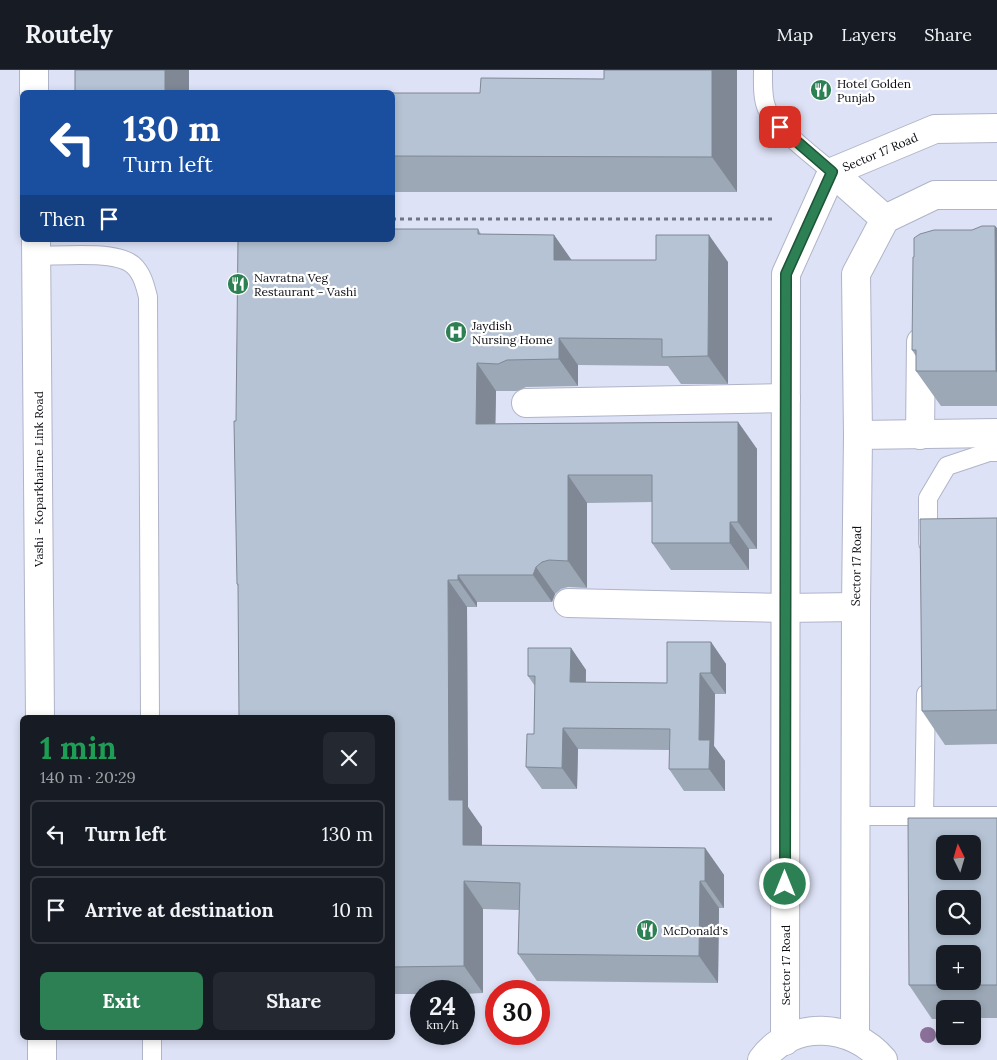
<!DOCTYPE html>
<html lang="en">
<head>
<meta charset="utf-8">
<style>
	body { margin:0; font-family:Lora,serif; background:#242831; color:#f1f3f6; height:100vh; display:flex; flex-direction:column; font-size:19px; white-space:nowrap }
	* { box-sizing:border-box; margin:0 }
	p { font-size:16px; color:#9ea1a6 }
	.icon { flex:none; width:28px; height:28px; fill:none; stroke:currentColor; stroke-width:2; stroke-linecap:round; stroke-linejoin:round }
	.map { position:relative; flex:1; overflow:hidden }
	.details { position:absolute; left:20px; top:645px; width:375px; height:325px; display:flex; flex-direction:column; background:#171b24; border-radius:8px; box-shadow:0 2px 8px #0003 }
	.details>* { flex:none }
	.guide { position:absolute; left:20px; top:20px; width:375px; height:152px; border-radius:8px; box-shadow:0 2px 8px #0003; background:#1a4fa0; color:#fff; overflow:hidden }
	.needle { width:32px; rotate:355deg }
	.buttons { position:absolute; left:936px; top:765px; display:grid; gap:10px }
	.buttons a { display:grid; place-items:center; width:45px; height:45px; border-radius:8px; background:#171b24; box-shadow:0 2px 8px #0003; font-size:25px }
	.speed { position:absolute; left:410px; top:910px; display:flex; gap:10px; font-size:25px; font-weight:700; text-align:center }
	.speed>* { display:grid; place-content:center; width:65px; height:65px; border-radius:50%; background:#171b24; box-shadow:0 2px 8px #0003; line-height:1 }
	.speed small { font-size:12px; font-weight:400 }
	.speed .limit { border:8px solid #d22; background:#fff; color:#111 }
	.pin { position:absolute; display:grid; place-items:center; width:42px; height:42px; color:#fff; margin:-21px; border-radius:10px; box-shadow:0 2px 8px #0006 }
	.me { position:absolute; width:55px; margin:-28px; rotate:0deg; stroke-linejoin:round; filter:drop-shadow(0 0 4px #0008) }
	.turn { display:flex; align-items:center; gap:18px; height:105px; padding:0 20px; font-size:22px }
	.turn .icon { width:65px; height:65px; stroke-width:2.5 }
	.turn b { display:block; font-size:35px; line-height:42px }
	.then { display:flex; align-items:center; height:48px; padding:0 20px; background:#0003; gap:10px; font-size:19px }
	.round { display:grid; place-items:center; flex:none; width:52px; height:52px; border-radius:8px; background:#242831 }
	.head { display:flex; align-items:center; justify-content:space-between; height:85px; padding:0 20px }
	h1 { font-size:30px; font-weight:700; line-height:38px; color:#1e9e55 }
	.button { display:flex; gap:10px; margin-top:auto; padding:10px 20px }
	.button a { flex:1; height:58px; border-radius:8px; background:#2c8053; color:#fff; font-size:20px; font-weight:700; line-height:58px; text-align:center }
	.button a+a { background:#242831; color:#f1f3f6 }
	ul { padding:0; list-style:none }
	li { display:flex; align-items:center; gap:15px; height:68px; margin:0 10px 8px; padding:0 10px; border:2px solid #363941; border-radius:8px }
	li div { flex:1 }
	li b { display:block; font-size:19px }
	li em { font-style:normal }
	header { display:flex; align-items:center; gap:30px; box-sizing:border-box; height:70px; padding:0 25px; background:#171b24; border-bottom:1px solid #363941 }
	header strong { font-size:24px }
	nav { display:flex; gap:28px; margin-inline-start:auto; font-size:18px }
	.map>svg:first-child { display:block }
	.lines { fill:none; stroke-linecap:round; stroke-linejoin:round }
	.service-casing { stroke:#b0b4c8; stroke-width:20 }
	.minor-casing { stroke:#b0b4c8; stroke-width:30 }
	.secondary-casing { stroke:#b0b4c8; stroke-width:30 }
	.path { stroke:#717582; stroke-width:3; stroke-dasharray:4 4; stroke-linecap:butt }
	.service { stroke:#fff; stroke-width:18 }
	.minor { stroke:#fff; stroke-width:28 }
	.secondary { stroke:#fff; stroke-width:28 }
	.tree { fill:#8a7099 }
	.wall { fill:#9ca8b6 }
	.shaded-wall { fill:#7f8894 }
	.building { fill:#b5c3d4; stroke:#7f8894; fill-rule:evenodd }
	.route-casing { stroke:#1d5336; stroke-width:12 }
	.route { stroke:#2c8053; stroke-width:9 }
	.labels { text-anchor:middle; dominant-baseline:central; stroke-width:4.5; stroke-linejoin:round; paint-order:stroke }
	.poi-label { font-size:12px; fill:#0b0d13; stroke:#fff; text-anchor:start }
	.street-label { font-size:12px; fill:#0b0d13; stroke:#fff }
</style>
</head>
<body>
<header>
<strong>Routely</strong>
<nav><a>Map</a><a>Layers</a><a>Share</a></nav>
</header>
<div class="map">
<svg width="997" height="990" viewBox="0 0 997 990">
	<rect width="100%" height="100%" fill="#dde2f6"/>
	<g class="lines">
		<g class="service-casing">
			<g id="service">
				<path d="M 763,0 C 763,12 762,28 767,39 C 774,57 816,88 832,102"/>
				<path d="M 36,186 C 59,186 115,180 133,195 C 142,203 145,215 148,227 L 150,648"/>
				<path d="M 928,473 L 928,428 L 947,396 L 989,382 L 997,382"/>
				<path d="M 856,746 L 997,746"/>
				<path d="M 924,746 L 926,624"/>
				<path d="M 152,968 L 152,990"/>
			</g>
		</g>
		<g class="minor-casing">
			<g id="minor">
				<path d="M 832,102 L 885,149"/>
				<path d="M 526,333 L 786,328"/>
				<path d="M 858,365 L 997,363"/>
				<path d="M 920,365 L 921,272"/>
				<path d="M 568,533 L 785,538 L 856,537"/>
				<path d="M 855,968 L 856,537 L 858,365 L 856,204 L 885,149 L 935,125 L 997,125"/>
				<path d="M 785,971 L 786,204 L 832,102 L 935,59 L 997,58"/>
			</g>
		</g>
		<g class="secondary-casing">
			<g id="secondary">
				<path d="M 34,0 L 34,22"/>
				<path d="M 36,170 L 40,648"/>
				<path d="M 42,968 L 42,990"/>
				<path d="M 762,990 C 792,949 852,953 883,990"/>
			</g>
		</g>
		<path class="path" d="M 392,149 L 774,149"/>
		<use href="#service" class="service"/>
		<use href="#minor" class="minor"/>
		<use href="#secondary" class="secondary"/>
	</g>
	<circle class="tree" cx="928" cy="965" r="8"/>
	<g class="wall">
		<path d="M 604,0 L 737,0 L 737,122 L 392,122 L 392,23 L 480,23 L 604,9 Z"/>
		<path d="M 997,158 L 997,336 L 941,336 L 916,301 L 916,286 L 912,280 L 972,160 Z"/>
		<path d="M 478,159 L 481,164 L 554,165 L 571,190 L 728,192 L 728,314 L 681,314 L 668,296 L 578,295 L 578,316 L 526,317 L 517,321 L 496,321 L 495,354 L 738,352 L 757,379 L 757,479 L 749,479 L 749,500 L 671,500 L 652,473 L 652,432 L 587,433 L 587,518 L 568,517 L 561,519 L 555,524 L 552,532 L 477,532 L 477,537 L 467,537 L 468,737 L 482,757 L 482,776 L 705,778 L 724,805 L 724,838 L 719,838 L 718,913 L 537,911 L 518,884 L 519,840 L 483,839 L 483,923 L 464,924 L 464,921 L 421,921 L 421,924 L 392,924 L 392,648 L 238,516 L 237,514 Z"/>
		<path d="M 997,448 L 997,674 L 945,675 L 922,641 Z"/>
		<path d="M 711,572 L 726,594 L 726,624 L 715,624 L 714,676 L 725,691 L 725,721 L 684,721 L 669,699 L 669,680 L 578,679 L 577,719 L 542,719 L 526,697 L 534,664 L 535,616 L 528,606 L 571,578 L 586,600 L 586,612 L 667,613 Z"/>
		<path d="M 997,748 L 997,948 L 972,948 L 972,939 L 945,939 L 945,949 L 932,949 L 909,915 Z"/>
	</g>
	<g class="shaded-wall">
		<rect x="165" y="0" width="24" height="22"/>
		<path d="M 712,0 L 737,0 L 737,122 L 712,87 Z"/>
		<path d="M 995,156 L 997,158 L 997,303 L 996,301 Z"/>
		<path d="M 554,165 L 573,192 L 554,190 Z"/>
		<path d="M 709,165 L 728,192 L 728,314 L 708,286 Z"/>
		<path d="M 559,268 L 578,295 L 578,316 L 559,289 Z"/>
		<path d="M 477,293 L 496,321 L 495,381 L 476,354 Z"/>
		<path d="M 738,352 L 757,379 L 757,479 L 738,452 Z"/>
		<path d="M 568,405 L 587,433 L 587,518 L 568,491 Z"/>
		<path d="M 730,452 L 749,479 L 749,500 L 730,473 Z"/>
		<path d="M 536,497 L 555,524 L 552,532 L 533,505 Z"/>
		<path d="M 458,505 L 477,532 L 477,537 L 458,510 Z"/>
		<path d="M 448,510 L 467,537 L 468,737 L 482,757 L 482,803 L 463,775 L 449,730 Z"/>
		<path d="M 711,572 L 726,594 L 726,624 L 711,603 Z"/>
		<path d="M 571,578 L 586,600 L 585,634 L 570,612 Z"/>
		<path d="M 700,603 L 715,624 L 714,676 L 725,691 L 725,721 L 709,699 L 699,670 Z"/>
		<path d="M 563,658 L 578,679 L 577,719 L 562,698 Z"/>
		<path d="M 705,778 L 724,805 L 724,838 L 705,811 Z"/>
		<path d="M 464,811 L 483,839 L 483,923 L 464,896 Z"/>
		<path d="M 700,811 L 719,838 L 718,913 L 699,886 Z"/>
	</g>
	<g class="building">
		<rect x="75" y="0" width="90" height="22"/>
		<path d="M 604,0 L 712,0 L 712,87 L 392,86 L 392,23 L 480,23 L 481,8 L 604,9 Z"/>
		<path d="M 982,156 L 995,156 L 996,301 L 916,301 L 916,280 L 912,280 L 913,187 L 914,187 L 914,168 L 920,164 L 934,160 L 972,160 Z"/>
		<path d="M 392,159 L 478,159 L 478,164 L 554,165 L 554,190 L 656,190 L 656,165 L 709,165 L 708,286 L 662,287 L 662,269 L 559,268 L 559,289 L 507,290 L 498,294 L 477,293 L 476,354 L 738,352 L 738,452 L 730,452 L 730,473 L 652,473 L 652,405 L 568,405 L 568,491 L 549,490 L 542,492 L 536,497 L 533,505 L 458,505 L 458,510 L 448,510 L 449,730 L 463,730 L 463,775 L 705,778 L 705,811 L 700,811 L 699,886 L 518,884 L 520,813 L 464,811 L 464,896 L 392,897 L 392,648 L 239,648 L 238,514 L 237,514 L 234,351 L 236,351 L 238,170 L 392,170 Z"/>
		<path d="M 997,448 L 997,640 L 922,641 L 920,449 Z"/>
		<path d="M 667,572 L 711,572 L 711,603 L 700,603 L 699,670 L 710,670 L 709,699 L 669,699 L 670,659 L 563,658 L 562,698 L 526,697 L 527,664 L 534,664 L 535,606 L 528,606 L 528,578 L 571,578 L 570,612 L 667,613 Z"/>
		<path d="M 908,748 L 997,748 L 997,915 L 909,915 ZM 945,774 L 972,774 L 972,801 L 945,801 ZM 945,829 L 972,829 L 972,856 L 945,856 ZM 945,884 L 972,884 L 972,911 L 945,911 Z"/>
	</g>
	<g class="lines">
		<g class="route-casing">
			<path id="route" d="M 780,57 L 832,102 L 786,204 L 785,814"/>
		</g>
		<use href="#route" class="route"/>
	</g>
	<defs>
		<g id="restaurant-disc" transform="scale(1.125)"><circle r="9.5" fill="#2c8053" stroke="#fff"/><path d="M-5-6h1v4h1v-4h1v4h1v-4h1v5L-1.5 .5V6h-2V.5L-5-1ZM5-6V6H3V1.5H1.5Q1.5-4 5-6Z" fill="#fff"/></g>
		<g id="hospital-disc" transform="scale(1.125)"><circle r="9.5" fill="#2c8053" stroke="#fff"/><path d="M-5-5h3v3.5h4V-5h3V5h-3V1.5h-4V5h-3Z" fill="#fff"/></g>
	</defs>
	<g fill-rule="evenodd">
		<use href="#restaurant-disc" x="821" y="20"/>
		<use href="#restaurant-disc" x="238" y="214"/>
		<use href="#hospital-disc" x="456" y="262"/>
		<use href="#restaurant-disc" x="647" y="860"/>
	</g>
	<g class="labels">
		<g class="poi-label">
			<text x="837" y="13">Hotel Golden<tspan x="837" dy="14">Punjab</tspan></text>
			<text x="254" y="207">Navratna Veg<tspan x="254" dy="14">Restaurant - Vashi</tspan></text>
			<text x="472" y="255">Jaydish<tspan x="472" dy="14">Nursing Home</tspan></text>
			<text x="663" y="860">McDonald's</text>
		</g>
		<g class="street-label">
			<text transform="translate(880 82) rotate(-23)">Sector 17 Road</text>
			<text transform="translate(38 409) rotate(-90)">Vashi - Koparkhairne Link Road</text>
			<text transform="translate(856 496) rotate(-89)">Sector 17 Road</text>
			<text transform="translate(785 895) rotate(-90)">Sector 17 Road</text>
		</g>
	</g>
</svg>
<div class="buttons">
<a><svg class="needle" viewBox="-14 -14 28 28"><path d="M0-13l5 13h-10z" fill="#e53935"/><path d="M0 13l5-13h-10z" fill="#9ea1a6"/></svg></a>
<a><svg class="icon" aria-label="search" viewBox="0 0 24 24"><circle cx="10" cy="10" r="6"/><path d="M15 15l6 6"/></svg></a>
<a>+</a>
<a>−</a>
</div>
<div class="speed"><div>24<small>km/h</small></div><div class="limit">30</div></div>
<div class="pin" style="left:780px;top:57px;background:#d93025"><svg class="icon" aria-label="arrive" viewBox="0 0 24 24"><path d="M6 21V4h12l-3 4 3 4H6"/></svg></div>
<svg class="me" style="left:785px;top:814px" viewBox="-20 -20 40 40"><circle r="17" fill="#2c8053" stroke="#fff" stroke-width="3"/><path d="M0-11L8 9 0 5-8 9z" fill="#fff"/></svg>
<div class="guide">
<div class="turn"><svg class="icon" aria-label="left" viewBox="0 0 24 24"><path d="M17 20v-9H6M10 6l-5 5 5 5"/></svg><div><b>130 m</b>Turn left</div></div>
<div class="then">Then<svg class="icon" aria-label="arrive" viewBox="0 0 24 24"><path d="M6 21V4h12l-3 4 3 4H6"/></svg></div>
</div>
<section class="details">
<div class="head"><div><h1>1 min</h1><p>140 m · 20:29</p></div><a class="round"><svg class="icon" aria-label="close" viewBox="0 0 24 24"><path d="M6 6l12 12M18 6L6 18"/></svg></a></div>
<ul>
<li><svg class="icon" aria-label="left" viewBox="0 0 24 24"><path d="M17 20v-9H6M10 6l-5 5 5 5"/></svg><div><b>Turn left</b></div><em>130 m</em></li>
<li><svg class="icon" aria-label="arrive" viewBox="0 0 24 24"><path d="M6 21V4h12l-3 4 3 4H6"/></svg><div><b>Arrive at destination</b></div><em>10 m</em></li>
</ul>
<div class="button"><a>Exit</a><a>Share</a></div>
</section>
</div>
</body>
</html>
